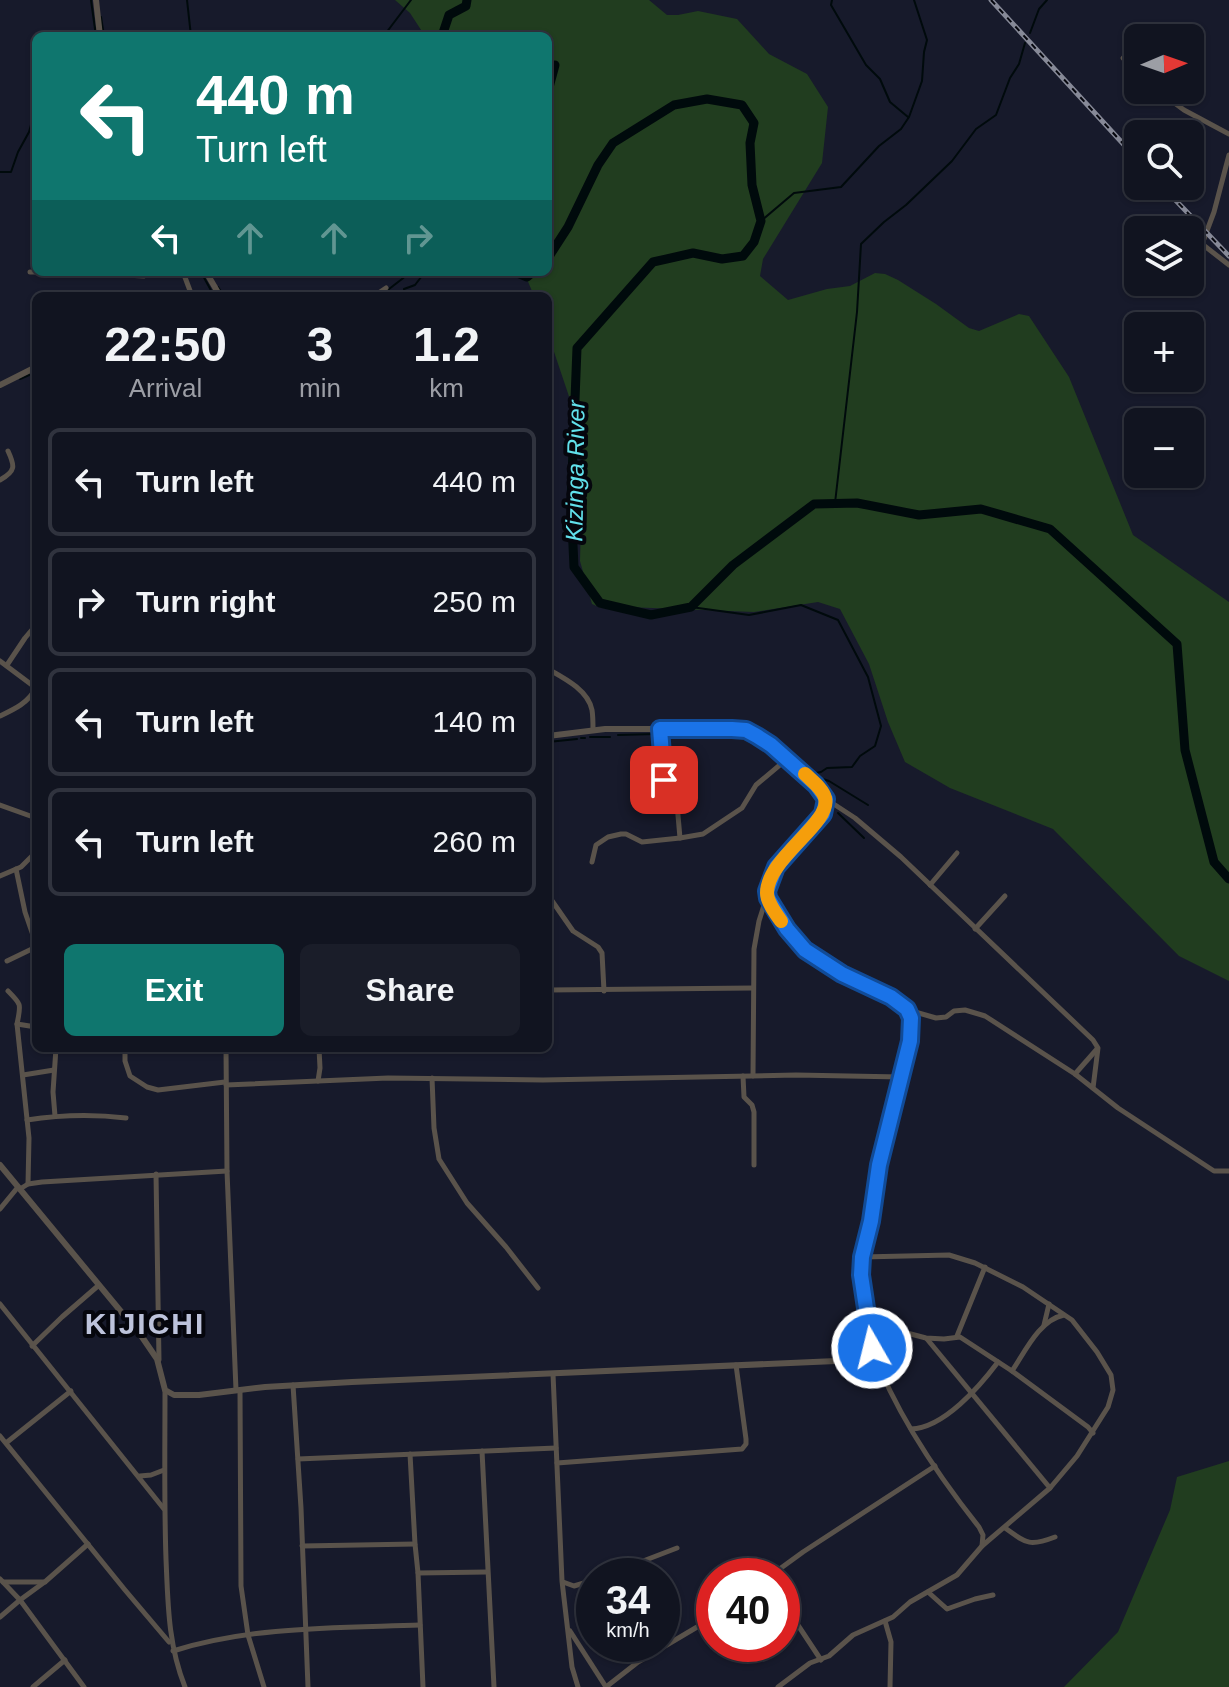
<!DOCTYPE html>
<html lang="en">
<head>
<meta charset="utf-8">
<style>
	body { margin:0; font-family:Arial,sans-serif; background:#1a1d29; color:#f1f3f6; height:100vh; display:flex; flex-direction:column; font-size:30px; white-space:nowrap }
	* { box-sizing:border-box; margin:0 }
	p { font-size:26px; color:#9c9ea5 }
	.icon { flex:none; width:44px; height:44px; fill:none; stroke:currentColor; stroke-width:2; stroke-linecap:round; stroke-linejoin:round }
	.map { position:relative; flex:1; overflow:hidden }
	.panel { position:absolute; left:32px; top:292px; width:520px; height:760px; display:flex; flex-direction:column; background:#111420; border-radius:12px; box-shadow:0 2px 6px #0004,0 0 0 2px #30333e }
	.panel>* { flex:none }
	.guide { position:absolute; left:32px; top:32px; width:520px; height:244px; border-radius:12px; box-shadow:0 2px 6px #0004,0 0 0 2px #30333e; background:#0f766e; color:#fff; overflow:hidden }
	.needle { width:52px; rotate:88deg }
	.buttons { position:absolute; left:1124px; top:24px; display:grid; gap:16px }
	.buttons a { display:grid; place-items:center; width:80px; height:80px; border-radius:12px; background:#111420; box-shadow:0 2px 6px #0004,0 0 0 2px #30333e; font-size:40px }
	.speed { position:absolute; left:576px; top:1558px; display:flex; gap:16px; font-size:40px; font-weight:700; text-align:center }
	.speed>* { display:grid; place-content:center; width:104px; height:104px; border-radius:50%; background:#111420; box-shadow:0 2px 6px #0004,0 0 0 2px #30333e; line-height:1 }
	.speed small { font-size:20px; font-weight:400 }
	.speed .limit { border:12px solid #d22; background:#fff; color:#111 }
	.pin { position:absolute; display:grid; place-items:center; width:68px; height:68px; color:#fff; margin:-34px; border-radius:16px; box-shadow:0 4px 12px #0006 }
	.me { position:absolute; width:88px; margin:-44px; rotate:352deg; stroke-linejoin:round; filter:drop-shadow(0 0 6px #0008) }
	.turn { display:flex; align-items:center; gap:28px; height:168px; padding:0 32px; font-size:36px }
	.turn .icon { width:104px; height:104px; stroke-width:2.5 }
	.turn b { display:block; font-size:56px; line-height:68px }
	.lanes { display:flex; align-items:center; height:76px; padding:0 32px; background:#0003; justify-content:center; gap:40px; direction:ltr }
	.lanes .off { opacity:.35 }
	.eta { display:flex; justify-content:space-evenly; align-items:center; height:136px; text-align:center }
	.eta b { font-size:48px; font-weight:700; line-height:56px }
	.primary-button { display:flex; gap:16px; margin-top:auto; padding:16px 32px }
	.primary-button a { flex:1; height:92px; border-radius:12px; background:#0f766e; color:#fff; font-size:32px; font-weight:700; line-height:92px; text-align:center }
	.primary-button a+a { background:#1a1d29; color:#f1f3f6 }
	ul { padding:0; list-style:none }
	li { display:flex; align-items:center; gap:24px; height:108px; margin:0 16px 12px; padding:0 16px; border:4px solid #30333e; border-radius:12px }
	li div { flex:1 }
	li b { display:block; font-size:30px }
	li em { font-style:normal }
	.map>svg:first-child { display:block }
	.green { fill:#213d1f }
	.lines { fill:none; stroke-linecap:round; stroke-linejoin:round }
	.stream { stroke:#000a0c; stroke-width:2 }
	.river { stroke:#000a0c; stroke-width:9 }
	.minor { stroke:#5a534b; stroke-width:5 }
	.tertiary { stroke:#5a534b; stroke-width:6 }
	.rail-casing { stroke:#868997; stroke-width:5 }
	.rail { stroke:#05060d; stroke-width:2; stroke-dasharray:6; stroke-linecap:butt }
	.route-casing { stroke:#114b97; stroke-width:20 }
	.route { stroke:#1a73e8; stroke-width:14 }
	.slow { stroke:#f59e0b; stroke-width:14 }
	.labels { text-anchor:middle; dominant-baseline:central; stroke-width:8; stroke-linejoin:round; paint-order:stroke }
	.water-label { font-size:24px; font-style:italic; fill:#61e1ec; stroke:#05060d }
	.district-label { font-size:30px; font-weight:bold; letter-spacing:2px; fill:#bdc3db; stroke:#05060d }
</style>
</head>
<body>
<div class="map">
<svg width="1229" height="1687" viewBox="0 0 1229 1687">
	<rect width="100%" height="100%" fill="#171a2b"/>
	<g class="green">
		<path d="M 395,0 L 649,0 L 667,15 L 678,15 L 698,11 L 737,19 L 769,54 L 807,74 L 828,107 L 822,163 L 763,259 L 760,276 L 788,300 L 827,289 L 850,286 L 875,273 L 885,274 L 898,280 L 936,304 L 969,328 L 979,331 L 1019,314 L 1029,316 L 1069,377 L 1133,535 L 1229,602 L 1229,981 L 1179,956 L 1053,829 L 950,788 L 905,762 L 888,722 L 869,664 L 840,609 L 818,602 L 754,612 L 627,607 L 601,608 L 592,604 L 580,561 L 583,438 L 548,334 L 548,296 L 534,296 L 524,272 L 548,272 L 548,36 L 425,36 L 410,13 Z"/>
		<path d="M 1229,1461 L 1229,1687 L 1064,1687 L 1118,1632 L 1170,1510 L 1177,1477 Z"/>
	</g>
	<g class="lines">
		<g class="stream">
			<path d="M 91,0 L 96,36"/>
			<path d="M 187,0 L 191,36"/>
			<path d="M 832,0 L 831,5 L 866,65 L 880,79 L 890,102 L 908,117"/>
			<path d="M 101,17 L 104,36"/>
			<path d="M 1030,33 L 1039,9 L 1047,0"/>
			<path d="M 381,36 L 386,33 L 411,0"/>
			<path d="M 0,172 L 11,172 L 18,152 L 29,132 L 36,107"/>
			<path d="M 761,221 L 794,193 L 841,187 L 879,146 L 901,129 L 909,117 L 922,81 L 924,52 L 927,40 L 914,0"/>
			<path d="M 201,272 L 214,296"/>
			<path d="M 218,287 L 224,296"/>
			<path d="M 380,296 L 411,272"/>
			<path d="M 404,296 L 404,289 L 415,285 L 425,272"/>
			<path d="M 20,379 L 36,372"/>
			<path d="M 835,503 L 857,312 L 861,244 L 884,222 L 906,205 L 952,161 L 976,129 L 996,115 L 1010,78 L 1019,64 L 1025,43"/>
			<path d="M 691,607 L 749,615 L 801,605 L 838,620 L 868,677 L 881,726 L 875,746 L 860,756 L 852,767 L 827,768 L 821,772 L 811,774"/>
			<path d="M 696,726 L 749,726 L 776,745"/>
			<path d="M 618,735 L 656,734"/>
			<path d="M 665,735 L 681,736"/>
			<path d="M 740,735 L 760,746"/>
			<path d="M 590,737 L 610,737"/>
			<path d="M 581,738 L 585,738"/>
			<path d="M 548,742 L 577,739"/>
			<path d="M 777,759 L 779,760"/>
			<path d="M 785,765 L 803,781 L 822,803"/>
			<path d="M 811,775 L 829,781 L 868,805"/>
			<path d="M 838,813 L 864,838"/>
		</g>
		<g class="river">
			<path d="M 442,36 L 449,15 L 466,6 L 467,0"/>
			<path d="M 548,68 L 555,65 L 548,91"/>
			<path d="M 548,258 L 568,227 L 598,165 L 613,143 L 674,105 L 707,99 L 742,105 L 754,123 L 750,143 L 752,185 L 761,221 L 754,242 L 743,256 L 722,259 L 693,253 L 653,262 L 577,348 L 571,502 L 574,567 L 600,603 L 651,615 L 691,607 L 733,565 L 814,504 L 857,503 L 919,515 L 981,509 L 1050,529 L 1177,644 L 1185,750 L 1214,862 L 1229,879"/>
			<path d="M 515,272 L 527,277 L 533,272"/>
		</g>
		<g class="minor">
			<path d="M 1123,58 L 1138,74"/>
			<path d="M 1157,90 L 1184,110 L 1229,134"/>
			<path d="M 1229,155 L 1214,212 L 1202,244 L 1229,265"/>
			<path d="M 30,272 L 51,272"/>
			<path d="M 56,272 L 65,272"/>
			<path d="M 183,272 L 192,296"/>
			<path d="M 106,274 L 144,276 L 154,272"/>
			<path d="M 374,296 L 386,288"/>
			<path d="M 0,480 C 16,471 15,466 8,451"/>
			<path d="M 0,661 L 36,688"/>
			<path d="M 7,665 L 25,638 L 36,625"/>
			<path d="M 548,669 C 564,678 588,690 592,710 C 593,716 593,724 593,730"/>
			<path d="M 0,716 C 15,709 28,703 36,688"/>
			<path d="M 660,729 L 664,784 L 677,804 L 680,838"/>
			<path d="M 826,799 L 855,818 L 901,857 L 1093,1040 L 1098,1048 L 1093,1088"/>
			<path d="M 0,805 L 36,818"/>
			<path d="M 592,862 L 596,845 L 608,837 L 621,834 L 626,834 L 642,842 L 680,838 L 703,834 L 742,808 L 756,785 L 787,759"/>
			<path d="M 16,869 L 25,912 L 36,944"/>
			<path d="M 0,876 L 21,867 L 36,852"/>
			<path d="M 930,885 L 957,853"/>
			<path d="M 548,895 L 573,931 L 598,947 L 602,953 L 604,991"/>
			<path d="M 975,929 L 1005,896"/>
			<path d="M 7,961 L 36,947"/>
			<path d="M 548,990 L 753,988"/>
			<path d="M 8,991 C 22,1005 21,1004 17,1024 L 29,1138 L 28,1184"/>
			<path d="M 908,1010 L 936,1018 L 946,1017 L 954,1011 L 965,1010 L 985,1016 L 1075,1074 L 1118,1108 L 1214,1171 L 1229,1171"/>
			<path d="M 17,1024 L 36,1027"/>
			<path d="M 125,1048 L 125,1061 L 130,1076 L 147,1087 L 158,1090 L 225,1082"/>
			<path d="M 226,1048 L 227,1171 L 236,1390"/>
			<path d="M 1075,1074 L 1097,1049"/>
			<path d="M 23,1075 L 54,1070"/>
			<path d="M 743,1076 L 744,1097 L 752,1105 L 754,1112 L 754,1165"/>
			<path d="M 753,1076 L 754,949 L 759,921 L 767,896"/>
			<path d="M 432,1078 L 434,1128 L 439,1159 L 467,1203 L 506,1247 L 538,1288"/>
			<path d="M 318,1081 L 320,1068 L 319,1048"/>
			<path d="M 226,1085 L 388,1078 L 543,1080 L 796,1075 L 901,1077"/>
			<path d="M 55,1116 L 53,1092 L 56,1048"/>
			<path d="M 27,1120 C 59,1115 93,1114 126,1118"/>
			<path d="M 156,1174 L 159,1360"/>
			<path d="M 20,1189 L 28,1184 L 42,1182 L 227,1171"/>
			<path d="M 0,1209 L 18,1187"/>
			<path d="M 862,1257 L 949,1255 L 975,1263 L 1023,1287 L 1072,1320 L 1097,1352 L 1111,1375 L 1113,1390 L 1108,1407 L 1077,1456 L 1050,1488 L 982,1546"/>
			<path d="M 0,1304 L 164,1509"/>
			<path d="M 869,1323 L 926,1338 L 944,1339 L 960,1337 L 1012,1371 L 1088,1427 L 1093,1433"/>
			<path d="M 1044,1325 L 1049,1304"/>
			<path d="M 957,1336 L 985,1267"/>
			<path d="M 927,1339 L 1050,1488"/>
			<path d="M 32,1346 L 62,1317 L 99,1285"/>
			<path d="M 1012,1371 C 1025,1352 1039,1320 1064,1315"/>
			<path d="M 553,1374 L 562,1581 L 572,1667 L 578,1687"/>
			<path d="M 293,1385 L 301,1508 L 308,1687"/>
			<path d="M 240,1390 L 241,1586 L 248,1635 L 264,1687"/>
			<path d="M 165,1391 C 165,1447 164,1503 166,1559 C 168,1604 168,1644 185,1687"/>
			<path d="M 911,1429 C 944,1428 980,1386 998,1362"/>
			<path d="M 0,1436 L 125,1590 L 169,1642"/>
			<path d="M 6,1443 L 71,1391"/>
			<path d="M 482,1451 L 494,1687"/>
			<path d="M 410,1454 L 415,1544 L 418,1573 L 423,1687"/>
			<path d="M 298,1459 L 556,1448"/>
			<path d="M 557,1463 L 742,1449 L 746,1444 L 746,1439 L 736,1365"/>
			<path d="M 140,1476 L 151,1475 L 164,1470"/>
			<path d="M 1005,1528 C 1026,1543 1029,1547 1055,1537"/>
			<path d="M 302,1546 L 415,1544"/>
			<path d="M 418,1573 L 487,1572"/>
			<path d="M 604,1576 L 677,1548"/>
			<path d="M 770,1576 L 803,1552 L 935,1466"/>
			<path d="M 0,1579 L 20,1600 L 84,1687"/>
			<path d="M 3,1582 L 45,1582"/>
			<path d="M 563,1582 L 574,1586 L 594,1580"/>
			<path d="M 928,1592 L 947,1609 L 975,1599 L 993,1595"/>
			<path d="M 782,1601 L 821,1660"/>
			<path d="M 0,1617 L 20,1600 L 46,1581 L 88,1544"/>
			<path d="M 885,1621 L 891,1642 L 890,1687"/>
			<path d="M 570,1631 L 606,1687"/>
			<path d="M 173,1651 C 252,1626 338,1628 420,1625"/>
			<path d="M 33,1687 L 65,1660"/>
			<path d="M 606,1687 L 638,1662 L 714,1617"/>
			<path d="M 778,1687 L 810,1663 L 829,1656 L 853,1635 L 893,1617 L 910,1602 L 957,1575 L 982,1546 L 983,1535 L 979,1527 C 936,1473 896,1414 872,1349"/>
		</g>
		<g class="tertiary">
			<path d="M 96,0 L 100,36"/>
			<path d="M 206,272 L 220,296"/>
			<path d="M 0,385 L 36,367"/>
			<path d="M 0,1165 L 142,1337 L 157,1359 L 165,1390 L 174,1395 L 199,1395 L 265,1387 L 352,1382 L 836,1361 L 866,1357 L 871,1352 L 872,1341 L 861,1275 L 862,1257 L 871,1221 L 879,1165 L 910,1041 C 912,1031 914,1020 908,1011 C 896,994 863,984 845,975 C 814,961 779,932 768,899 C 756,863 837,824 824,796 C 818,782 801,771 790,761 C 772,746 756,731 732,729 L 605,729 L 548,736"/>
		</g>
		<g class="rail-casing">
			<g id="rail">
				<path d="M 991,0 L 1138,160"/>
				<path d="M 1162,186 L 1229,256"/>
			</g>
		</g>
		<use href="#rail" class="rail"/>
	</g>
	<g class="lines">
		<g class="route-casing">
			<path id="route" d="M 664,780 L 660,729 L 732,729 L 746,730 L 757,736 L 771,745 L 816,785 L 826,799 L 823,814 L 776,867 L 767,891 L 768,898 L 787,929 L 805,950 L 842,974 L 891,997 L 907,1009 L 911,1018 L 910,1041 L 879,1165 L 871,1221 L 862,1257 L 861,1275 L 872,1348"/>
		</g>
		<use href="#route" class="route"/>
		<path class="slow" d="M 781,921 C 776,914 767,902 767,893 C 767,858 832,823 825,798 C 823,789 811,780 805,774"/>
	</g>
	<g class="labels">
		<g class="water-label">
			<text transform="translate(575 471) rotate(-89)">Kizinga River</text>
		</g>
		<g class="district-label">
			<text x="145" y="1323">KIJICHI</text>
		</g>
	</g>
</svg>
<div class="buttons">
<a><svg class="needle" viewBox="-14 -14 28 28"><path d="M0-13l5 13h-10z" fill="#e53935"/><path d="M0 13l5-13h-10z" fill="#9c9ea5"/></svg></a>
<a><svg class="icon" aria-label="search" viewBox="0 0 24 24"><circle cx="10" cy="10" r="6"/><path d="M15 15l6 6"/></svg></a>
<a><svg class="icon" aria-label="layers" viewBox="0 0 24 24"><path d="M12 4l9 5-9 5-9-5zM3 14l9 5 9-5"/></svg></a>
<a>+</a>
<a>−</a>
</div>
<div class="speed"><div>34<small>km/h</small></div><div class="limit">40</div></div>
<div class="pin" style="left:664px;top:780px;background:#d93025"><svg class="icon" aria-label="arrive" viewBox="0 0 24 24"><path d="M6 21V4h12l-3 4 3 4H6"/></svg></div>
<svg class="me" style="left:872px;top:1348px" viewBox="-20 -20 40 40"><circle r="17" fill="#1a73e8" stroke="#fff" stroke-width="3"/><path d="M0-11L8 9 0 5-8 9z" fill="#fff"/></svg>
<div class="guide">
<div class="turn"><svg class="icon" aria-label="left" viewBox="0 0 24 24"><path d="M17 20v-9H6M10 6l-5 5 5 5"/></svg><div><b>440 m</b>Turn left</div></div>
<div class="lanes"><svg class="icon" aria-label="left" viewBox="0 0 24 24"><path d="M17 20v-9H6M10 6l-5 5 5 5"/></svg><svg class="icon off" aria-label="ahead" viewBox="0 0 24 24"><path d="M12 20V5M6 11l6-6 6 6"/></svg><svg class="icon off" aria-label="ahead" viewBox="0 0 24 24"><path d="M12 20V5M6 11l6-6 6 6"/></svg><svg class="icon off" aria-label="right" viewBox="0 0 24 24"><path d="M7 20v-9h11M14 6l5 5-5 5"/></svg></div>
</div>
<section class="panel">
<div class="eta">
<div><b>22:50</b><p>Arrival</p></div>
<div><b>3</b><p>min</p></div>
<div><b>1.2</b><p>km</p></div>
</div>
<ul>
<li><svg class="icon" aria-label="left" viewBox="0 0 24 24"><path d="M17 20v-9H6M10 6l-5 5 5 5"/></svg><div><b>Turn left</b></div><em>440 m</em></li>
<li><svg class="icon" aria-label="right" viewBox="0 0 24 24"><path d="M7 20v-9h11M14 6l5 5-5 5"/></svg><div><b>Turn right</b></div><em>250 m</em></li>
<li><svg class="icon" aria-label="left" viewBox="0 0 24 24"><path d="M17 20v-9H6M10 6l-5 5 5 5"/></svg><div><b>Turn left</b></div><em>140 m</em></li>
<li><svg class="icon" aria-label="left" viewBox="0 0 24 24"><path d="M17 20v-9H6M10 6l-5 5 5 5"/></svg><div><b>Turn left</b></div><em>260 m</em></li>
</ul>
<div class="primary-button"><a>Exit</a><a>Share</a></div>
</section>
</div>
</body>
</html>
